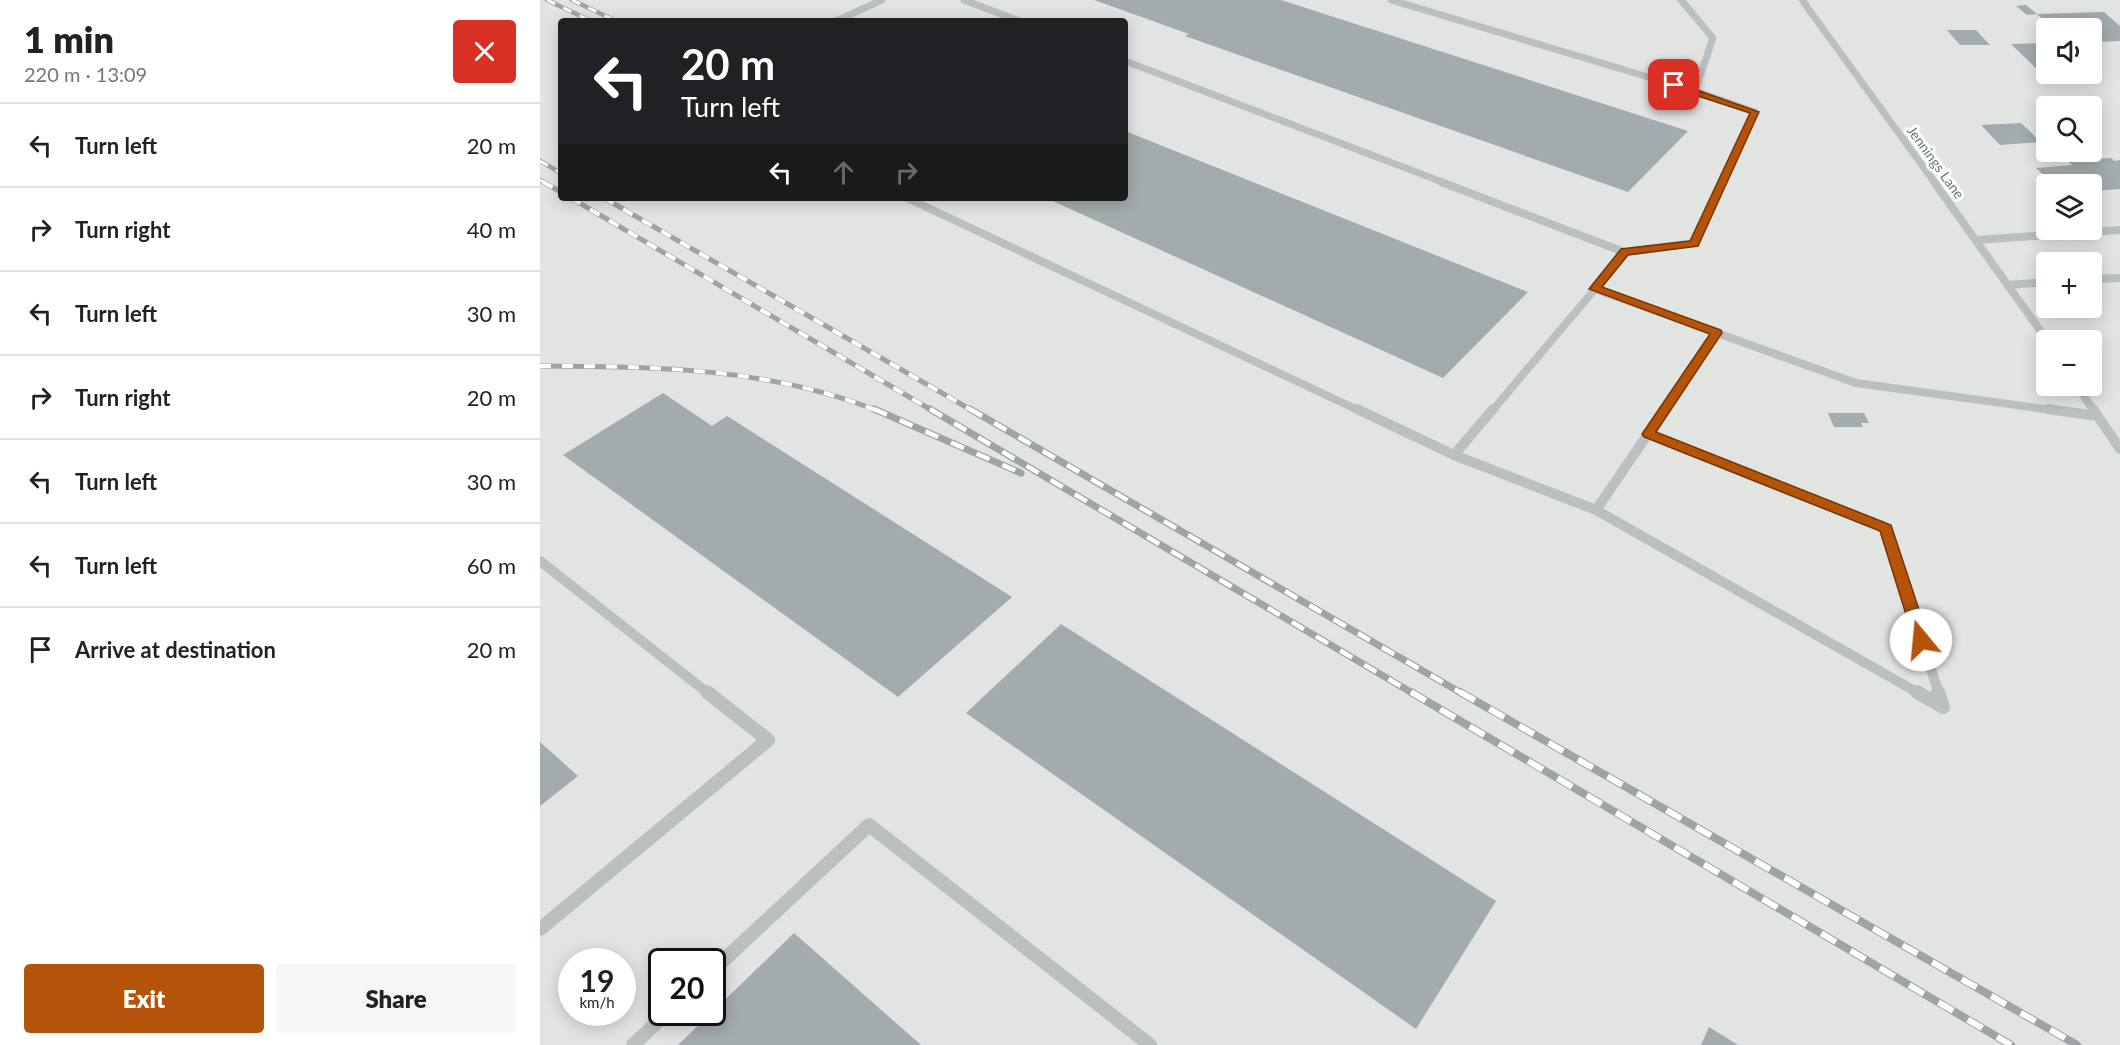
<!DOCTYPE html>
<html lang="en">
<head>
<meta charset="utf-8">
<style>
	body { margin:0; font-family:Lato,sans-serif; background:#f6f6f6; color:#222; height:100vh; display:flex; flex-direction:column; font-size:22px; white-space:nowrap }
	* { box-sizing:border-box; margin:0 }
	p { font-size:20px; color:#767676 }
	.icon { flex:none; width:33px; height:33px; fill:none; stroke:currentColor; stroke-width:2; stroke-linecap:round; stroke-linejoin:round }
	.map { position:relative; flex:1; overflow:hidden }
	.side { display:flex; flex-direction:column; background:#fff; width:540px }
	.side>* { flex:none }
	.banner { position:absolute; left:18px; top:18px; width:570px; height:183px; border-radius:6px; box-shadow:0 3px 15px #0003; background:#202124; color:#fff; overflow:hidden }
	.tools { position:absolute; left:1496px; top:18px; display:grid; gap:12px }
	.tools a { display:grid; place-items:center; width:66px; height:66px; border-radius:6px; background:#fff; box-shadow:0 3px 15px #0003; font-size:30px }
	.speed { position:absolute; left:18px; top:948px; display:flex; gap:12px; font-size:30px; font-weight:700; text-align:center }
	.speed>* { display:grid; place-content:center; width:78px; height:78px; border-radius:50%; background:#fff; box-shadow:0 3px 15px #0003; line-height:1 }
	.speed small { font-size:15px; font-weight:400 }
	.speed .limit { border:3px solid #111; border-radius:9px; background:#fff; color:#111 }
	.pin { position:absolute; display:grid; place-items:center; width:51px; height:51px; color:#fff; margin:-26px; border-radius:12px; box-shadow:0 3px 9px #0006 }
	.me { position:absolute; width:66px; margin:-33px; rotate:343deg; stroke-linejoin:round; filter:drop-shadow(0 0 4px #0008) }
	.turn { display:flex; align-items:center; gap:21px; height:126px; padding:0 24px; font-size:27px }
	.turn .icon { width:78px; height:78px; stroke-width:2.5 }
	.turn b { display:block; font-size:42px; line-height:51px }
	.lanes { display:flex; align-items:center; height:57px; padding:0 24px; background:#0003; justify-content:center; gap:30px; direction:ltr }
	.lanes .off { opacity:.35 }
	.round { display:grid; place-items:center; flex:none; width:63px; height:63px; border-radius:6px; background:#f6f6f6 }
	.headline { display:flex; align-items:center; justify-content:space-between; height:102px; padding:0 24px }
	h1 { font-size:36px; font-weight:800; line-height:45px }
	.action { display:flex; gap:12px; margin-top:auto; padding:12px 24px }
	.action a { flex:1; height:69px; border-radius:6px; background:#b45309; color:#fff; font-size:24px; font-weight:800; line-height:69px; text-align:center }
	.action a+a { background:#f6f6f6; color:#222 }
	ul { padding:0; list-style:none }
	li { display:flex; align-items:center; gap:18px; height:84px; padding:0 24px; border-top:2px solid #e0e0e0 }
	li div { flex:1 }
	li b { display:block; font-size:22px }
	li em { font-style:normal }
	main { display:flex; flex:1; min-height:0 }
	.map>svg:first-child { display:block }
	.built { fill:#e2e4e2; fill-rule:evenodd }
	.building { fill:#a2abad }
	.lines { fill:none; stroke-linecap:round; stroke-linejoin:round }
	.minor-far3 { stroke:#babfc0; stroke-width:7 }
	.minor-far2 { stroke:#babfc0; stroke-width:8 }
	.minor-far1 { stroke:#babfc0; stroke-width:10 }
	.minor { stroke:#babfc0; stroke-width:14 }
	.rail-far3-casing { stroke:#9ca4a6; stroke-width:4.5 }
	.rail-far2-casing { stroke:#9ca4a6; stroke-width:5 }
	.rail-far1-casing { stroke:#9ca4a6; stroke-width:7 }
	.rail-casing { stroke:#9ca4a6; stroke-width:8 }
	.rail-far3 { stroke:#fff; stroke-width:3; stroke-dasharray:9; stroke-linecap:butt }
	.rail-far2 { stroke:#fff; stroke-width:4; stroke-dasharray:11; stroke-linecap:butt }
	.rail-far1 { stroke:#fff; stroke-width:4.5; stroke-dasharray:14; stroke-linecap:butt }
	.rail { stroke:#fff; stroke-width:6; stroke-dasharray:17; stroke-linecap:butt }
	.route { fill:#b45309; stroke:#753606; stroke-width:1.5 }
	.labels { text-anchor:middle; dominant-baseline:central; stroke-width:6; stroke-linejoin:round; paint-order:stroke }
	.far-street-label { font-size:14px; fill:#67787e; stroke:#fff }
</style>
</head>
<body>
<main>
<section class="side">
<div class="headline"><div><h1>1 min</h1><p>220 m · 13:09</p></div><a class="round" style="background:#d93025;color:#fff"><svg class="icon" aria-label="close" viewBox="0 0 24 24"><path d="M6 6l12 12M18 6L6 18"/></svg></a></div>
<ul>
<li><svg class="icon" aria-label="left" viewBox="0 0 24 24"><path d="M17 20v-9H6M10 6l-5 5 5 5"/></svg><div><b>Turn left</b></div><em>20 m</em></li>
<li><svg class="icon" aria-label="right" viewBox="0 0 24 24"><path d="M7 20v-9h11M14 6l5 5-5 5"/></svg><div><b>Turn right</b></div><em>40 m</em></li>
<li><svg class="icon" aria-label="left" viewBox="0 0 24 24"><path d="M17 20v-9H6M10 6l-5 5 5 5"/></svg><div><b>Turn left</b></div><em>30 m</em></li>
<li><svg class="icon" aria-label="right" viewBox="0 0 24 24"><path d="M7 20v-9h11M14 6l5 5-5 5"/></svg><div><b>Turn right</b></div><em>20 m</em></li>
<li><svg class="icon" aria-label="left" viewBox="0 0 24 24"><path d="M17 20v-9H6M10 6l-5 5 5 5"/></svg><div><b>Turn left</b></div><em>30 m</em></li>
<li><svg class="icon" aria-label="left" viewBox="0 0 24 24"><path d="M17 20v-9H6M10 6l-5 5 5 5"/></svg><div><b>Turn left</b></div><em>60 m</em></li>
<li><svg class="icon" aria-label="arrive" viewBox="0 0 24 24"><path d="M6 21V4h12l-3 4 3 4H6"/></svg><div><b>Arrive at destination</b></div><em>20 m</em></li>
</ul>
<div class="action"><a>Exit</a><a>Share</a></div>
</section>
<div class="map">
<svg width="1580" height="1045" viewBox="0 0 1580 1045">
	<rect width="100%" height="100%" fill="#f4f4f1"/>
	<path class="built" d="M 0,0 L 1580,0 L 1580,1045 L 0,1045 ZM 21,21 L 585,21 L 585,198 L 21,198 ZM 1506,28 L 1551,28 L 1551,74 L 1506,74 ZM 1506,106 L 1551,106 L 1551,152 L 1506,152 ZM 1506,184 L 1551,184 L 1551,230 L 1506,230 ZM 1506,262 L 1551,262 L 1551,308 L 1506,308 ZM 1506,340 L 1551,340 L 1551,386 L 1506,386 ZM 32,962 L 82,962 L 82,1012 L 32,1012 ZM 122,962 L 172,962 L 172,1012 L 122,1012 Z"/>
	<g class="building">
		<path d="M 554,0 L 741,0 L 1148,131 L 1088,192 L 645,36 L 649,34 Z"/>
		<path d="M 1486,5 L 1497,14 L 1564,12 L 1580,26 L 1580,41 L 1551,42 L 1551,28 L 1513,28 L 1497,14 L 1487,15 L 1476,6 Z"/>
		<path d="M 1407,30 L 1436,30 L 1450,45 L 1420,45 Z"/>
		<path d="M 1506,43 L 1506,74 L 1550,74 L 1553,76 L 1506,78 L 1471,44 Z"/>
		<path d="M 1481,123 L 1501,142 L 1460,145 L 1441,125 Z"/>
		<path d="M 585,131 L 988,292 L 903,378 L 506,198 L 585,198 Z"/>
		<path d="M 1571,158 L 1574,161 L 1580,160 L 1580,189 L 1551,191 L 1551,184 L 1513,184 L 1496,168 L 1532,165 L 1527,160 Z"/>
		<path d="M 123,393 L 172,426 L 187,416 L 472,597 L 358,697 L 23,455 Z"/>
		<path d="M 1288,413 L 1324,413 L 1329,423 L 1321,423 L 1323,427 L 1294,427 Z"/>
		<path d="M 521,624 L 956,901 L 876,1029 L 426,713 Z"/>
		<path d="M 0,742 L 38,776 L 0,806 Z"/>
		<path d="M 254,933 L 381,1045 L 138,1045 Z"/>
		<path d="M 1169,1027 L 1198,1045 L 1161,1045 Z"/>
	</g>
	<g class="lines">
		<g class="minor-far3">
			<path d="M 424,0 L 479,21"/>
			<path d="M 851,0 L 1155,91 L 1215,112 L 1182,183"/>
			<path d="M 1141,0 L 1173,38 L 1155,91"/>
			<path d="M 1262,0 L 1395,183"/>
			<path d="M 296,21 L 342,0"/>
			<path d="M 585,61 L 905,183"/>
		</g>
		<g class="minor-far2">
			<path d="M 901,182 L 1084,252 L 1055,289 L 1316,383 L 1519,411"/>
			<path d="M 1394,182 L 1507,340"/>
			<path d="M 367,198 L 820,411"/>
			<path d="M 1437,240 L 1580,230"/>
			<path d="M 1084,252 L 1154,243 L 1182,182"/>
			<path d="M 1551,279 L 1580,278"/>
			<path d="M 1469,285 L 1506,282"/>
			<path d="M 1537,386 L 1554,411"/>
			<path d="M 952,411 L 1055,289"/>
			<path d="M 1124,411 L 1177,333"/>
		</g>
		<g class="minor-far1">
			<path d="M 817,409 L 914,455"/>
			<path d="M 953,409 L 914,455 L 1056,510 L 1125,409"/>
			<path d="M 1508,409 L 1557,416"/>
			<path d="M 1553,409 L 1580,449"/>
			<path d="M 1108,434 L 1346,528 L 1399,694"/>
			<path d="M 1056,510 L 1380,694"/>
			<path d="M 0,561 L 169,694"/>
		</g>
		<g class="minor">
			<path d="M 1377,692 L 1403,707 L 1398,692"/>
			<path d="M 0,929 L 228,740 L 167,692"/>
			<path d="M 172,971 L 329,825 L 610,1045"/>
			<path d="M 93,1045 L 128,1012"/>
		</g>
		<g class="rail-far3-casing">
			<g id="rail-far3">
				<path d="M 7,0 L 51,21"/>
				<path d="M 32,0 L 76,21"/>
				<path d="M 0,161 L 21,173"/>
				<path d="M 0,180 L 6,183"/>
			</g>
		</g>
		<g class="rail-far2-casing">
			<g id="rail-far2">
				<path d="M 3,182 L 21,192"/>
				<path d="M 31,198 L 393,411"/>
				<path d="M 64,198 L 433,411"/>
				<path d="M 0,366 C 113,366 231,368 338,411"/>
			</g>
		</g>
		<g class="rail-far1-casing">
			<g id="rail-far1">
				<path d="M 334,409 L 481,473"/>
				<path d="M 390,409 L 874,694"/>
				<path d="M 430,409 L 923,694"/>
			</g>
		</g>
		<g class="rail-casing">
			<g id="rail">
				<path d="M 871,692 L 1471,1045"/>
				<path d="M 920,692 L 1537,1045"/>
			</g>
		</g>
		<use href="#rail-far3" class="rail-far3"/>
		<use href="#rail-far2" class="rail-far2"/>
		<use href="#rail-far1" class="rail-far1"/>
		<use href="#rail" class="rail"/>
	</g>
	<path class="route" d="M 1130,83 L 1137,83 L 1219,112 L 1158,246 L 1088,255 L 1062,287 L 1181,330 L 1182,333 L 1116,432 L 1351,525 L 1389,640 L 1387,644 L 1376,644 L 1374,640 L 1340,531 L 1104,437 L 1102,434 L 1170,334 L 1049,289 L 1081,249 L 1150,241 L 1210,113 L 1130,87 Z"/>
	<g class="labels">
		<g class="far-street-label">
			<text transform="translate(1396 162) rotate(54)">Jennings Lane</text>
		</g>
	</g>
</svg>
<div class="tools">
<a><svg class="icon" aria-label="sound" viewBox="0 0 24 24"><path d="M4 9h4l5-4v14l-5-4H4zM17 9q2 3 0 6"/></svg></a>
<a><svg class="icon" aria-label="search" viewBox="0 0 24 24"><circle cx="10" cy="10" r="6"/><path d="M15 15l6 6"/></svg></a>
<a><svg class="icon" aria-label="layers" viewBox="0 0 24 24"><path d="M12 4l9 5-9 5-9-5zM3 14l9 5 9-5"/></svg></a>
<a>+</a>
<a>−</a>
</div>
<div class="speed"><div>19<small>km/h</small></div><div class="limit">20</div></div>
<div class="pin" style="left:1134px;top:85px;background:#d93025"><svg class="icon" aria-label="arrive" viewBox="0 0 24 24"><path d="M6 21V4h12l-3 4 3 4H6"/></svg></div>
<svg class="me" style="left:1381px;top:640px" viewBox="-20 -20 40 40"><circle r="19" fill="#fff"/><path d="M0-13L10 11 0 6-10 11z" fill="#b45309"/></svg>
<div class="banner">
<div class="turn"><svg class="icon" aria-label="left" viewBox="0 0 24 24"><path d="M17 20v-9H6M10 6l-5 5 5 5"/></svg><div><b>20 m</b>Turn left</div></div>
<div class="lanes"><svg class="icon" aria-label="left" viewBox="0 0 24 24"><path d="M17 20v-9H6M10 6l-5 5 5 5"/></svg><svg class="icon off" aria-label="ahead" viewBox="0 0 24 24"><path d="M12 20V5M6 11l6-6 6 6"/></svg><svg class="icon off" aria-label="right" viewBox="0 0 24 24"><path d="M7 20v-9h11M14 6l5 5-5 5"/></svg></div>
</div>
</div>
</main>
</body>
</html>
